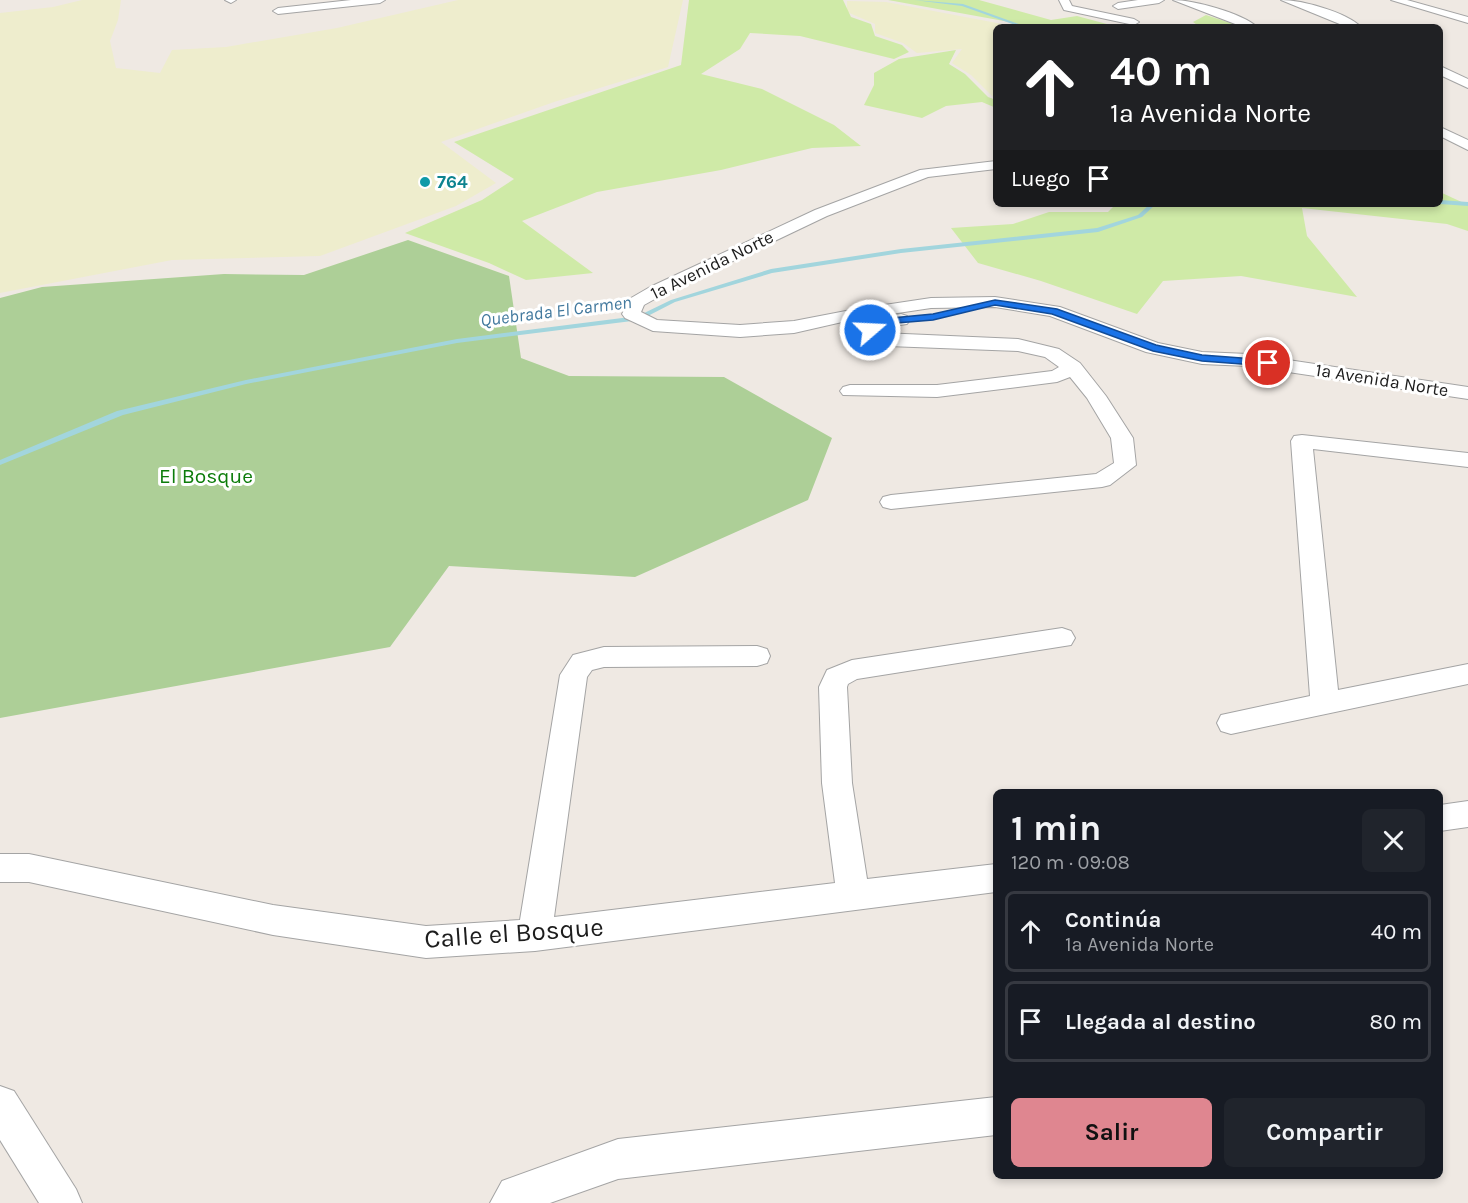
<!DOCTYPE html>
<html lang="es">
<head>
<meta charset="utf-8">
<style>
	body { margin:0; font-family:Karla,sans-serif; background:#20242c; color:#f1f3f6; height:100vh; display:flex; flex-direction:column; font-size:22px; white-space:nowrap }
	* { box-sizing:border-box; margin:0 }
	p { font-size:20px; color:#9ea1a6 }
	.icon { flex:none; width:33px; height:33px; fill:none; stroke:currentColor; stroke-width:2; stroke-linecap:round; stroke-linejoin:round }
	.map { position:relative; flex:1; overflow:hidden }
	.panel { position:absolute; left:993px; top:789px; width:450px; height:390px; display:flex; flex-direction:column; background:#171b24; border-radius:9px; box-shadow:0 3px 9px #0003 }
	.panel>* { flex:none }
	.hud { position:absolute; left:993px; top:24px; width:450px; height:183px; border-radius:9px; box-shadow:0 3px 9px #0003; background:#202124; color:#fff; overflow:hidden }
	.pin { position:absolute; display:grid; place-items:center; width:51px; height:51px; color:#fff; margin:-26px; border:3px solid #fff; border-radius:50%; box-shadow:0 2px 6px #0007 }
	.me { position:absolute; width:66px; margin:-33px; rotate:71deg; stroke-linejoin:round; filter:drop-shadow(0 0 4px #0008) }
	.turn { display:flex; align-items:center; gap:21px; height:126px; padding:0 18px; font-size:27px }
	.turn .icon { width:78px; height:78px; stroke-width:2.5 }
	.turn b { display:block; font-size:42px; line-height:51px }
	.then { display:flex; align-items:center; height:57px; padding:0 18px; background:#0003; gap:12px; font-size:22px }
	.round { display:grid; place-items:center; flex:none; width:63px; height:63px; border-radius:9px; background:#20242c }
	.summary { display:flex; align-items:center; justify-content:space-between; height:102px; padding:0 18px }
	h1 { font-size:36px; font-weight:700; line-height:45px }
	.action { display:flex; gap:12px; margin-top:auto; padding:12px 18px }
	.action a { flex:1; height:69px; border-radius:9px; background:#df8690; color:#111; font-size:24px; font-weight:700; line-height:69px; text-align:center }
	.action a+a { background:#20242c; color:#f1f3f6 }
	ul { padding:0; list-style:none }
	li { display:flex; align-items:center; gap:18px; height:81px; margin:0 12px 9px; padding:0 6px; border:3px solid #363941; border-radius:9px }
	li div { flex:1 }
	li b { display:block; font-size:22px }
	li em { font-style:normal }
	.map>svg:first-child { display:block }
	.farmland { fill:#eeedcd }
	.grass { fill:#cfeaa7 }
	.forest { fill:#adcf97 }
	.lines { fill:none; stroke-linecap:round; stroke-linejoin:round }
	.stream { fill:#a2d5dd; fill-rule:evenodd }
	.street-casing { stroke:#a4a4a4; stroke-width:2 }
	.street { fill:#fff; fill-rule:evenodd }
	.route { fill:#1a73e8; stroke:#114b97; stroke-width:1.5 }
	.culture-dot { fill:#0f9aa8; stroke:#fff; stroke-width:2 }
	.labels { text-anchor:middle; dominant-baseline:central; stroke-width:6; stroke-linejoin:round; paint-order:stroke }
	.far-culture-label { font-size:18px; font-weight:bold; fill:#0d838f; stroke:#fff; text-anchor:start }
	.far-street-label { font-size:18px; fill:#1d1d1d; stroke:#fff }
	.far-water-label { font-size:18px; font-style:italic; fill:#42799e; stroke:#fff }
	.park-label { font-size:21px; fill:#0c7c0a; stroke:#fff }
	.near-street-label { font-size:26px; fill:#1d1d1d; stroke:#fff }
</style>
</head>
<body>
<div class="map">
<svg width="1468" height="1203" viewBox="0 0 1468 1203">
	<rect width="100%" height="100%" fill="#efe9e3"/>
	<g class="farmland">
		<path d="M 82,0 L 121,0 L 118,20 L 110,41 L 116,68 L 160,73 L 172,50 L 226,47 L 337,28 L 458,0 L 683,0 L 668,67 L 554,102 L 441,142 L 496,183 L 456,206 L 320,256 L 172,260 L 0,293 L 0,13 L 53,7 Z"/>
		<path d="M 847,1 L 886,2 L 1018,27 L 996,27 L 996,100 L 971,75 L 952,63 L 962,49 L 917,53 L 903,43 L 875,33 L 875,24 L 847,12 Z"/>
	</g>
	<g class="grass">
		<path d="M 689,0 L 843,0 L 851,17 L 871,24 L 875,36 L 902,45 L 909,52 L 894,59 L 800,36 L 750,33 L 740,49 L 701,74 L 762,89 L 834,125 L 861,146 L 812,148 L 721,170 L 597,192 L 522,221 L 593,273 L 526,280 L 489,263 L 405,233 L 482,200 L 514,179 L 454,142 L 681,65 Z"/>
		<path d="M 888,0 L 979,0 L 1051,20 L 1077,16 L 1118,27 L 1024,27 L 1015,23 Z"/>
		<path d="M 1206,15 L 1243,27 L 1200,27 L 1193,22 Z"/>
		<path d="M 956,50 L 949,64 L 965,74 L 988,97 L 996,100 L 996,108 L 982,102 L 946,106 L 922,118 L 864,105 L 874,85 L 874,73 L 899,59 Z"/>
		<path d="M 1440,192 L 1468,205 L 1468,231 L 1447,224 L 1302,208 L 1307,236 L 1357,297 L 1241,276 L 1163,281 L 1137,314 L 1041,281 L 978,263 L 951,228 L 1013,224 L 1049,212 L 1108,212 L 1116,204 L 1440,204 Z"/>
	</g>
	<path class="forest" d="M 408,240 L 509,276 L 521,358 L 569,376 L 724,377 L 832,438 L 808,500 L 635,577 L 449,566 L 390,647 L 0,718 L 0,298 L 42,287 L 224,274 L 304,275 Z"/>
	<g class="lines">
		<g class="stream">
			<path d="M 914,0 L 963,4 L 1027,27 L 1021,27 L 962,6 Z"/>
			<path d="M 1440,200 L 1468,202 L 1468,206 L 1440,204 Z"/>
			<path d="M 1150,204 L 1156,204 L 1142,217 L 1098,232 L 901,253 L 772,273 L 675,302 L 640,320 L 457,343 L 246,384 L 123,415 L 0,465 L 0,460 L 117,411 L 246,380 L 457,339 L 638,316 L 671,300 L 771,269 L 901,249 L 1097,228 L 1138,215 Z"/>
		</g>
		<g class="street-casing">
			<g id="street">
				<path d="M 225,0 L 236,0 L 231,3 Z"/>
				<path d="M 351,0 L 385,0 L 380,3 L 278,14 L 273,11 L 278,8 Z"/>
				<path d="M 1059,0 L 1069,0 L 1072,6 L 1134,19 L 1139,22 L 1134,25 L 1064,10 Z"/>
				<path d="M 1138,0 L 1164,0 L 1159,3 L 1118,9 L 1113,6 L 1118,3 Z"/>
				<path d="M 1173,0 C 1193,0 1242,13 1257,27 L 1243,27 Z"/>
				<path d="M 1281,0 C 1302,0 1346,12 1361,27 L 1347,27 Z"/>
				<path d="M 1391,0 L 1407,0 L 1468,17 L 1468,23 Z"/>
				<path d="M 1440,66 L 1468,79 L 1468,88 L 1440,75 Z"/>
				<path d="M 1440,127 L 1468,140 L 1468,150 L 1440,136 Z"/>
				<path d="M 996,161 L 996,169 L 928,177 L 827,216 L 662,295 L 644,305 L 641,312 L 657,320 L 740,325 L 794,321 L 851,310 L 931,298 L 995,297 L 1060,307 L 1158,343 L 1202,352 L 1248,354 L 1468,387 L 1468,399 L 1248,366 L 1202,364 L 1146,352 L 1050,316 L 995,307 L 931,308 L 851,320 L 794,333 L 740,337 L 653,331 L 625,318 L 622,314 L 631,298 L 650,287 L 815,210 L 920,170 Z"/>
				<path d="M 901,314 L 907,316 L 910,320 L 907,324 L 886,327 L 880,331 L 882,333 L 1018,339 L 1059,349 L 1080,363 L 1106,396 L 1133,438 L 1136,465 L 1110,485 L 1102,487 L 891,509 L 883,507 L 880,502 L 883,497 L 891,495 L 1096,474 L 1114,463 L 1111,438 L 1087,398 L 1070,377 L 1057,382 L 937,397 L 843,395 L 840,391 L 843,387 L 850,385 L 937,385 L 1052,371 L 1059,367 L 1045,357 L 1018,351 L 888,346 L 868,341 L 861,330 L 874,318 Z"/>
				<path d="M 1302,435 L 1468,453 L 1468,467 L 1313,449 L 1338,690 L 1468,664 L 1468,684 L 1231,734 L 1221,731 L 1217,723 L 1221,715 L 1310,696 L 1291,441 L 1294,436 Z"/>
				<path d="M 1062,628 L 1071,631 L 1075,638 L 1071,645 L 857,679 L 848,684 L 847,687 L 852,783 L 867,879 L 996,864 L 996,892 L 535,951 L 426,958 L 273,935 L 29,882 L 0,882 L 0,854 L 29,854 L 273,905 L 426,926 L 520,920 L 560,675 L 573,655 L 604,647 L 757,646 L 767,649 L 770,656 L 767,663 L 757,666 L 604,667 L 592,670 L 587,677 L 554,917 L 835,883 L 822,783 L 819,687 L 827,670 L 852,660 Z"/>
				<path d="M 1468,801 L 1468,827 L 1440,831 L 1440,805 Z"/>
				<path d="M 0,1086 L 14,1091 L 76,1189 L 82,1203 L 39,1203 L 0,1140 Z"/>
				<path d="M 996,1097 L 996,1135 L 618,1179 L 550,1203 L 490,1203 L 502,1181 L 618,1139 Z"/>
			</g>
		</g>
		<use href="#street" class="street"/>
	</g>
	<path class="route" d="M 995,300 L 1057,309 L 1156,345 L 1202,355 L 1268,360 L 1274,363 L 1268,366 L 1202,361 L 1153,351 L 1052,314 L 995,305 L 933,320 L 884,324 L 870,333 L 865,330 L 881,319 L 933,314 Z"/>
	<circle class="culture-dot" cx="425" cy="182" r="6"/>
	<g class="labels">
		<g class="far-culture-label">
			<text x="437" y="182">764</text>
		</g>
		<g class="far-street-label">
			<text transform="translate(712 265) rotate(-26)">1a Avenida Norte</text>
			<text transform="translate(1382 380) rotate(9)">1a Avenida Norte</text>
		</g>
		<g class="far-water-label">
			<text transform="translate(556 311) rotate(-7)">Quebrada El Carmen</text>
		</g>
		<g class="park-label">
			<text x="206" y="476">El Bosque</text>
		</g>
		<g class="near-street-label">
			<text transform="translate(514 933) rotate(-4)">Calle el Bosque</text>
		</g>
	</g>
</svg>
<div class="pin" style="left:1268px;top:363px;background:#d93025"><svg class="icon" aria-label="arrive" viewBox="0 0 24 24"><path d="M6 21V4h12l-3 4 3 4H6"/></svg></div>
<svg class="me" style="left:870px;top:330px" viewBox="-20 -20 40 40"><circle r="17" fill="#1a73e8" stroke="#fff" stroke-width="3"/><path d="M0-11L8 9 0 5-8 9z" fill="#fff"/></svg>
<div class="hud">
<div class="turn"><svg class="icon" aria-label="ahead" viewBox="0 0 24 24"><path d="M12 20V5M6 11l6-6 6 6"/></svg><div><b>40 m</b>1a Avenida Norte</div></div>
<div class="then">Luego<svg class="icon" aria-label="arrive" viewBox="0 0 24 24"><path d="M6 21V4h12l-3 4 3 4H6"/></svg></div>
</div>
<section class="panel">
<div class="summary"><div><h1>1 min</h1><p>120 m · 09:08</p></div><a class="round"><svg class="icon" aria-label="close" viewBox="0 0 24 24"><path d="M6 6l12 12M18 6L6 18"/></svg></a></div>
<ul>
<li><svg class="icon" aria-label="ahead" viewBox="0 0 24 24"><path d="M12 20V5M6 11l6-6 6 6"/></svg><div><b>Continúa</b><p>1a Avenida Norte</p></div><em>40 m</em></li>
<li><svg class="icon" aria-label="arrive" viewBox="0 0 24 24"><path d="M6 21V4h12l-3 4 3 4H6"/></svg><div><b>Llegada al destino</b></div><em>80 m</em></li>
</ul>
<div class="action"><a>Salir</a><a>Compartir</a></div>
</section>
</div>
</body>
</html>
